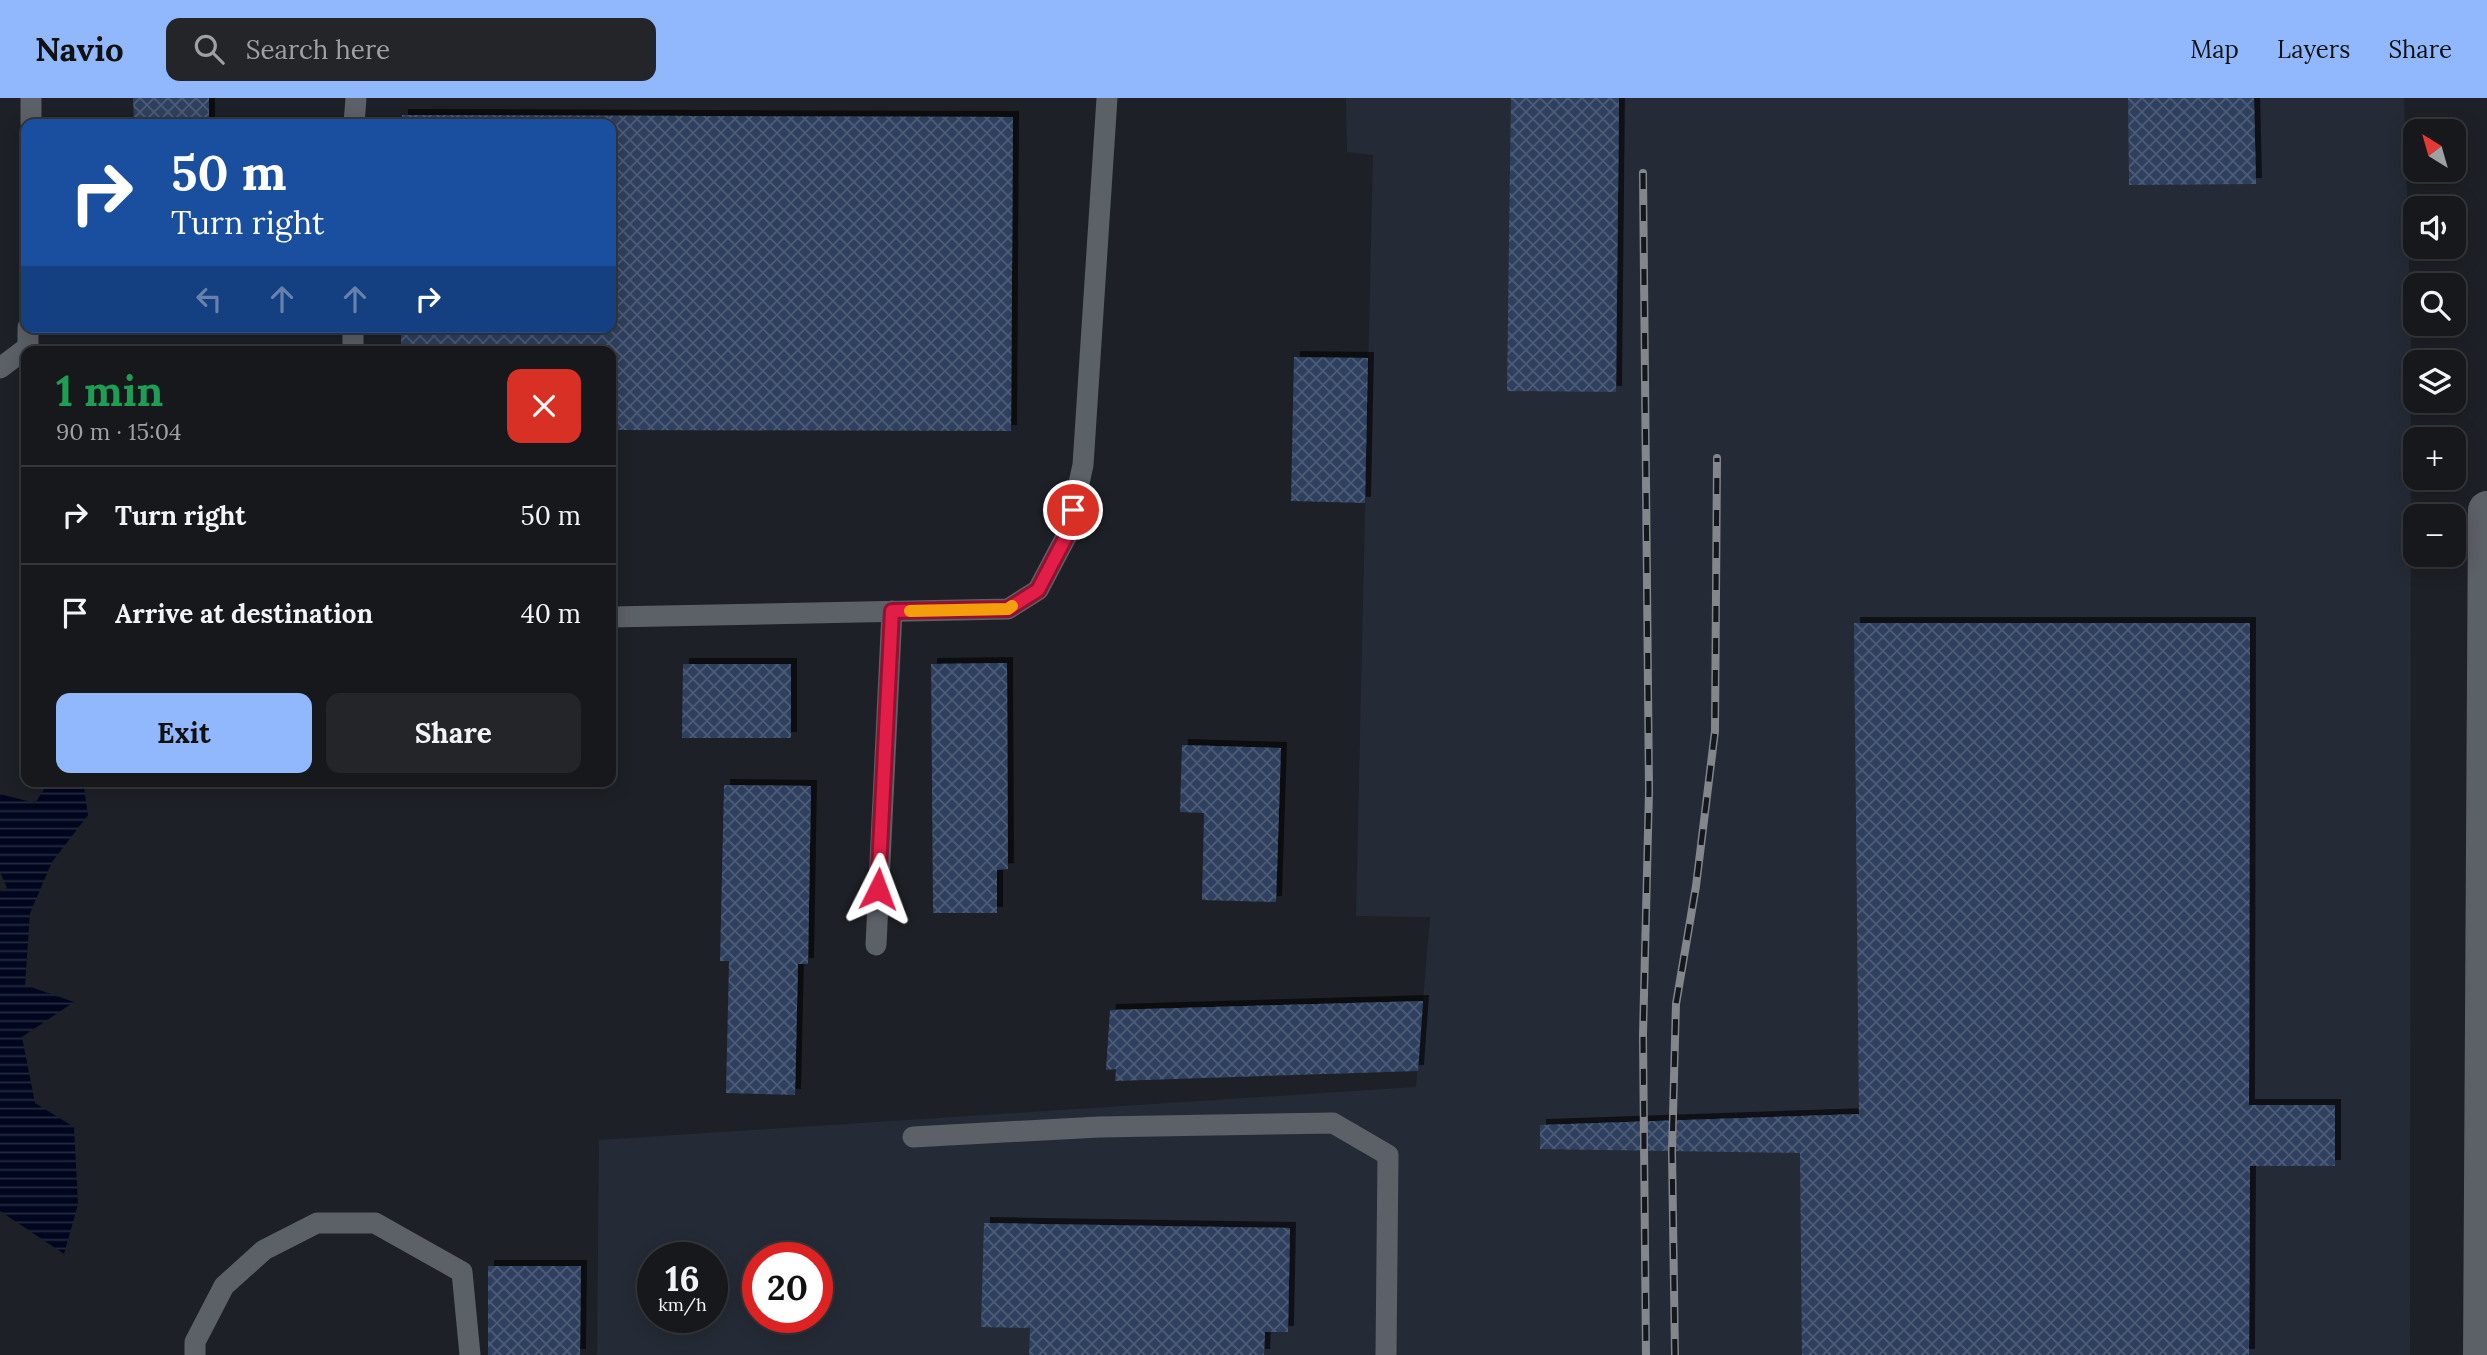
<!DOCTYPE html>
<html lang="en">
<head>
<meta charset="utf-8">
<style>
	body { margin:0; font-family:Lora,serif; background:#232529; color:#f1f3f6; height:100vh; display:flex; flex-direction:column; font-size:26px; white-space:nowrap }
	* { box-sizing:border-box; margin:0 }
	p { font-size:23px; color:#9ea0a3 }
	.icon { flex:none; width:38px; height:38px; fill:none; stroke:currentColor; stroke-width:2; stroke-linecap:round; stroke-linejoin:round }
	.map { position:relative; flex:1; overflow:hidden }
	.sheet { position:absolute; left:21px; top:248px; width:595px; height:441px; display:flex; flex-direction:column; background:#16181c; border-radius:14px; box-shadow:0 4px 18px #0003,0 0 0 2px #35373b }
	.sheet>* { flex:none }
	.guide { position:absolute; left:21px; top:21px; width:595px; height:214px; border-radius:14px; box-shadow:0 4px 18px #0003,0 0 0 2px #35373b; background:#1a4fa0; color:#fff; overflow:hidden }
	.needle { width:46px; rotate:323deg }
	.buttons { position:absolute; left:2403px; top:21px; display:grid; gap:14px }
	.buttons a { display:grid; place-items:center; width:63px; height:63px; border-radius:14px; background:#16181c; box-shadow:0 4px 18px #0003,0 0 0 2px #35373b; font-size:35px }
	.speed { position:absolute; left:637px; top:1144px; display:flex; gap:14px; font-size:35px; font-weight:700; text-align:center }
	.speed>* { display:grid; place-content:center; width:91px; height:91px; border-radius:50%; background:#16181c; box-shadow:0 4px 18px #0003,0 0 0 2px #35373b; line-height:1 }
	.speed small { font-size:18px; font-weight:400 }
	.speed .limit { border:10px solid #d22; background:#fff; color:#111 }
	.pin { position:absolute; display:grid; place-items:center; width:60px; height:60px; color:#fff; margin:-30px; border:4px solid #fff; border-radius:50%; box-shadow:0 2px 7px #0007 }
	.me { position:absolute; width:77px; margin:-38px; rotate:3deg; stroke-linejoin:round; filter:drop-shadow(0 0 5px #0008) }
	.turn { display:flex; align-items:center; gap:24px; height:147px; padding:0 35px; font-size:32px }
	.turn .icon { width:91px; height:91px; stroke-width:2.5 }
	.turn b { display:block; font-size:49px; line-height:60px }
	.lanes { display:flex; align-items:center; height:66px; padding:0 35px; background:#0003; justify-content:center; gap:35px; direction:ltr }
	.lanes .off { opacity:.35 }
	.round { display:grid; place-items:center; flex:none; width:74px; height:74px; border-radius:14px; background:#232529 }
	.overview { display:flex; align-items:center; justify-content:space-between; height:119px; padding:0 35px }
	h1 { font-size:42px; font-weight:700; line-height:52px; color:#1e9e55 }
	.primary-button { display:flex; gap:14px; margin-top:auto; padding:14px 35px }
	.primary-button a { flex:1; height:80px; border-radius:14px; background:#91b8fd; color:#111; font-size:28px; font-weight:700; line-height:80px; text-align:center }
	.primary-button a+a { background:#232529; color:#f1f3f6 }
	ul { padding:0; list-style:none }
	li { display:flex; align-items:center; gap:21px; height:98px; padding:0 35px; border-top:2px solid #35373b }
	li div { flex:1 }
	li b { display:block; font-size:26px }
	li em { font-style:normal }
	header { display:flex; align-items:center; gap:42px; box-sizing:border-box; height:98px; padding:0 35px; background:#91b8fd; color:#111 }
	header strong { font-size:33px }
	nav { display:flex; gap:38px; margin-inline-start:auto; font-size:24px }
	.search { width:490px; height:63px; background:#232529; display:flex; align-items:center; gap:18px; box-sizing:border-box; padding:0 24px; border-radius:14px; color:#9ea0a3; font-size:26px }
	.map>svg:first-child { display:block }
	.built { fill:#252b36; fill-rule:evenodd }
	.water { fill:url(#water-rules) }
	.building { fill:url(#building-cross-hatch); filter:url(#shadow) }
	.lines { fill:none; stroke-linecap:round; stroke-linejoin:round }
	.lane { stroke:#5c6067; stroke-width:21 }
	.secondary { stroke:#5c6067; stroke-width:38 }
	.rail-casing { stroke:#83868b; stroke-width:8 }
	.rail { stroke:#14171c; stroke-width:5; stroke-dasharray:16; stroke-linecap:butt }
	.route-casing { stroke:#92132f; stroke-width:18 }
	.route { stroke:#e11d48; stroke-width:12 }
	.slow { stroke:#f59e0b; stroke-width:12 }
</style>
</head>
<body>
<header>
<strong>Navio</strong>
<div class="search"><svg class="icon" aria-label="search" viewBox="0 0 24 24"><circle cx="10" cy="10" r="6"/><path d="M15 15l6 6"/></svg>Search here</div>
<nav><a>Map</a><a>Layers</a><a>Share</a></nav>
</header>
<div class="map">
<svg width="2487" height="1257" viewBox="0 0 2487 1257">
	<defs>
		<pattern id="water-rules" width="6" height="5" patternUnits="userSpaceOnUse" patternTransform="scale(1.75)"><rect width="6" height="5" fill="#00061e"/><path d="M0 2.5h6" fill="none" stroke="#252a3f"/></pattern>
		<pattern id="building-cross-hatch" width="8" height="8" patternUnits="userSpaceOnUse" patternTransform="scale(1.75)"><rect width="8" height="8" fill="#2f405e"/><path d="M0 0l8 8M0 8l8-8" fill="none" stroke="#4d5b75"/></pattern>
		<filter id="shadow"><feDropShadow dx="6" dy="-6" stdDeviation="0" flood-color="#0009"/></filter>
	</defs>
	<rect width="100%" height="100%" fill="#1d2026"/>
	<path class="built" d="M 1346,0 L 2404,0 L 2411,225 L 2410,1257 L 597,1257 L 599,1042 L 1416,989 L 1430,819 L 1356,818 L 1373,57 L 1347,54 ZM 653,1160 L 712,1160 L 712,1220 L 653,1220 ZM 758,1160 L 817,1160 L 817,1220 L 758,1220 Z"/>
	<path class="water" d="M 49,684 L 83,684 L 88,717 L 52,764 L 30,815 L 25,887 L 74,904 L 22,939 L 35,1005 L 74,1029 L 78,1106 L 64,1156 L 0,1113 L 0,793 L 7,790 L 0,774 L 0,696 L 35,705 Z"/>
	<g class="building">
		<path d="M 133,0 L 209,0 L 209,26 L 134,26 Z"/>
		<path d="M 1511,0 L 1619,0 L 1616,294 L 1507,293 Z"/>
		<path d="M 2128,0 L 2254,0 L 2256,86 L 2129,87 Z"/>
		<path d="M 402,17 L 1013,19 L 1011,333 L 611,332 L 611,254 L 401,254 L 401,229 L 611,229 L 611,26 L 402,26 Z"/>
		<path d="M 1294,259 L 1368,260 L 1365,405 L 1291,403 Z"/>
		<path d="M 1854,525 L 2250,525 L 2249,1007 L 2335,1007 L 2335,1068 L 2250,1068 L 2249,1257 L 1802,1257 L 1800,1055 L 1540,1051 L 1540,1027 L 1859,1016 Z"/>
		<path d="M 1007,565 L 1008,771 L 997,772 L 997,815 L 933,815 L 931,566 Z"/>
		<path d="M 683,566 L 791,566 L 791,640 L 682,640 Z"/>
		<path d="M 1182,647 L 1281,650 L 1276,804 L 1202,802 L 1204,715 L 1180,714 Z"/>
		<path d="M 724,687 L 811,688 L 808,866 L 798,866 L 795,997 L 726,995 L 729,863 L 720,863 Z"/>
		<path d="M 1423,903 L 1418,973 L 1115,983 L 1116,971 L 1106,972 L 1110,912 Z"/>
		<path d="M 984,1125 L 1290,1130 L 1288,1234 L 1265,1234 L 1264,1257 L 1029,1257 L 1030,1230 L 981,1229 Z"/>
		<path d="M 488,1168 L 581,1168 L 580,1257 L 488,1257 Z"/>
	</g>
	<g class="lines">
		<g class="lane">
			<path d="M 31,26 L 31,0"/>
			<path d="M 354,26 L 356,0"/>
			<path d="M 353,254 L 353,229"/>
			<path d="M 0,270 L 28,249 L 28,229"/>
			<path d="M 611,519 L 1008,511 L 1038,492 L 1068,435 L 1083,367 L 1107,0"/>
			<path d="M 876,847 L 892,513"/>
			<path d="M 913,1039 L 1099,1029 L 1333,1025 L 1388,1057 L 1386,1257"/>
			<path d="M 195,1257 L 195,1244 L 224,1188 L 264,1152 L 317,1125 L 375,1125 L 462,1174 L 470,1257"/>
		</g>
		<path class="secondary" d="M 2482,1257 L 2487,412"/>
		<g class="rail-casing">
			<g id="rail">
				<path d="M 1643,75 L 1649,693 L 1643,937 L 1646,1257"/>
				<path d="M 1675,1257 L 1672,1053 L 1676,906 L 1696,788 L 1715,633 L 1717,360"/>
			</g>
		</g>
		<use href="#rail" class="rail"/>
	</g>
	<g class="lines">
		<g class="route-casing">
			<path id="route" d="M 878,791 L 892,513 L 1008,511 L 1038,492 L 1068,435 L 1073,412"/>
		</g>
		<use href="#route" class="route"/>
		<path class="slow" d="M 910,513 L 1008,511 L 1012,508"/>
	</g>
</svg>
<div class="buttons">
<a><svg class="needle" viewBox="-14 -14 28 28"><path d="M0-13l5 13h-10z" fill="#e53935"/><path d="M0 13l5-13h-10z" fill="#9ea0a3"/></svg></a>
<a><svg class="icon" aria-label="sound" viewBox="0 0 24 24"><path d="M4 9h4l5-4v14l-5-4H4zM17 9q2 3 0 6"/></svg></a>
<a><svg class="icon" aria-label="search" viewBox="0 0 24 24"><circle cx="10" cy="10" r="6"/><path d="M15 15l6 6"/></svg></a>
<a><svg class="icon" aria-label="layers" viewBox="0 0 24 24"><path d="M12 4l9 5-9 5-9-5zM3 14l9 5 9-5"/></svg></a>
<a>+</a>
<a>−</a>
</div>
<div class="speed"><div>16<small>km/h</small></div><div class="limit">20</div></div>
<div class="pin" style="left:1073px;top:412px;background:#d93025"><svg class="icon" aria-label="arrive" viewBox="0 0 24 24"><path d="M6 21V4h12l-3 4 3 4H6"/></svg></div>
<svg class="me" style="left:878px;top:791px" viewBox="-20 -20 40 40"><path d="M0-17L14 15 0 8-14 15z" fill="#e11d48" stroke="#fff" stroke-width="4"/></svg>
<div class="guide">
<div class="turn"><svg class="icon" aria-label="right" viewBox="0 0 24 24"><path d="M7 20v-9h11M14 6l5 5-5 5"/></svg><div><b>50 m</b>Turn right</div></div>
<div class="lanes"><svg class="icon off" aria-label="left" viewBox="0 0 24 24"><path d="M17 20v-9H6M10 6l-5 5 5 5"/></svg><svg class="icon off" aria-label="ahead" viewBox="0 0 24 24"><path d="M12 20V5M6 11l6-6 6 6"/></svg><svg class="icon off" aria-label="ahead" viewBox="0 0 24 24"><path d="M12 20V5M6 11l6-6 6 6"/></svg><svg class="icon" aria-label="right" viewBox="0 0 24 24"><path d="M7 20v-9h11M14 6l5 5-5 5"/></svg></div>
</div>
<section class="sheet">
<div class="overview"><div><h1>1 min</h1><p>90 m · 15:04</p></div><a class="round" style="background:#d93025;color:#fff"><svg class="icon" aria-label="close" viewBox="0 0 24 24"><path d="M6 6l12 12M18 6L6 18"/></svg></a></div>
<ul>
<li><svg class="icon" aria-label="right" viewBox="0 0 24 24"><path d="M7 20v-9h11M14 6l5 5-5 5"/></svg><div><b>Turn right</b></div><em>50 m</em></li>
<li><svg class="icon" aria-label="arrive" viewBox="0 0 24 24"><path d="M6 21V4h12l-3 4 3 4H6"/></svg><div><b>Arrive at destination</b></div><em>40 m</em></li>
</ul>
<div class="primary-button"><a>Exit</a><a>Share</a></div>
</section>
</div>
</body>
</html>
